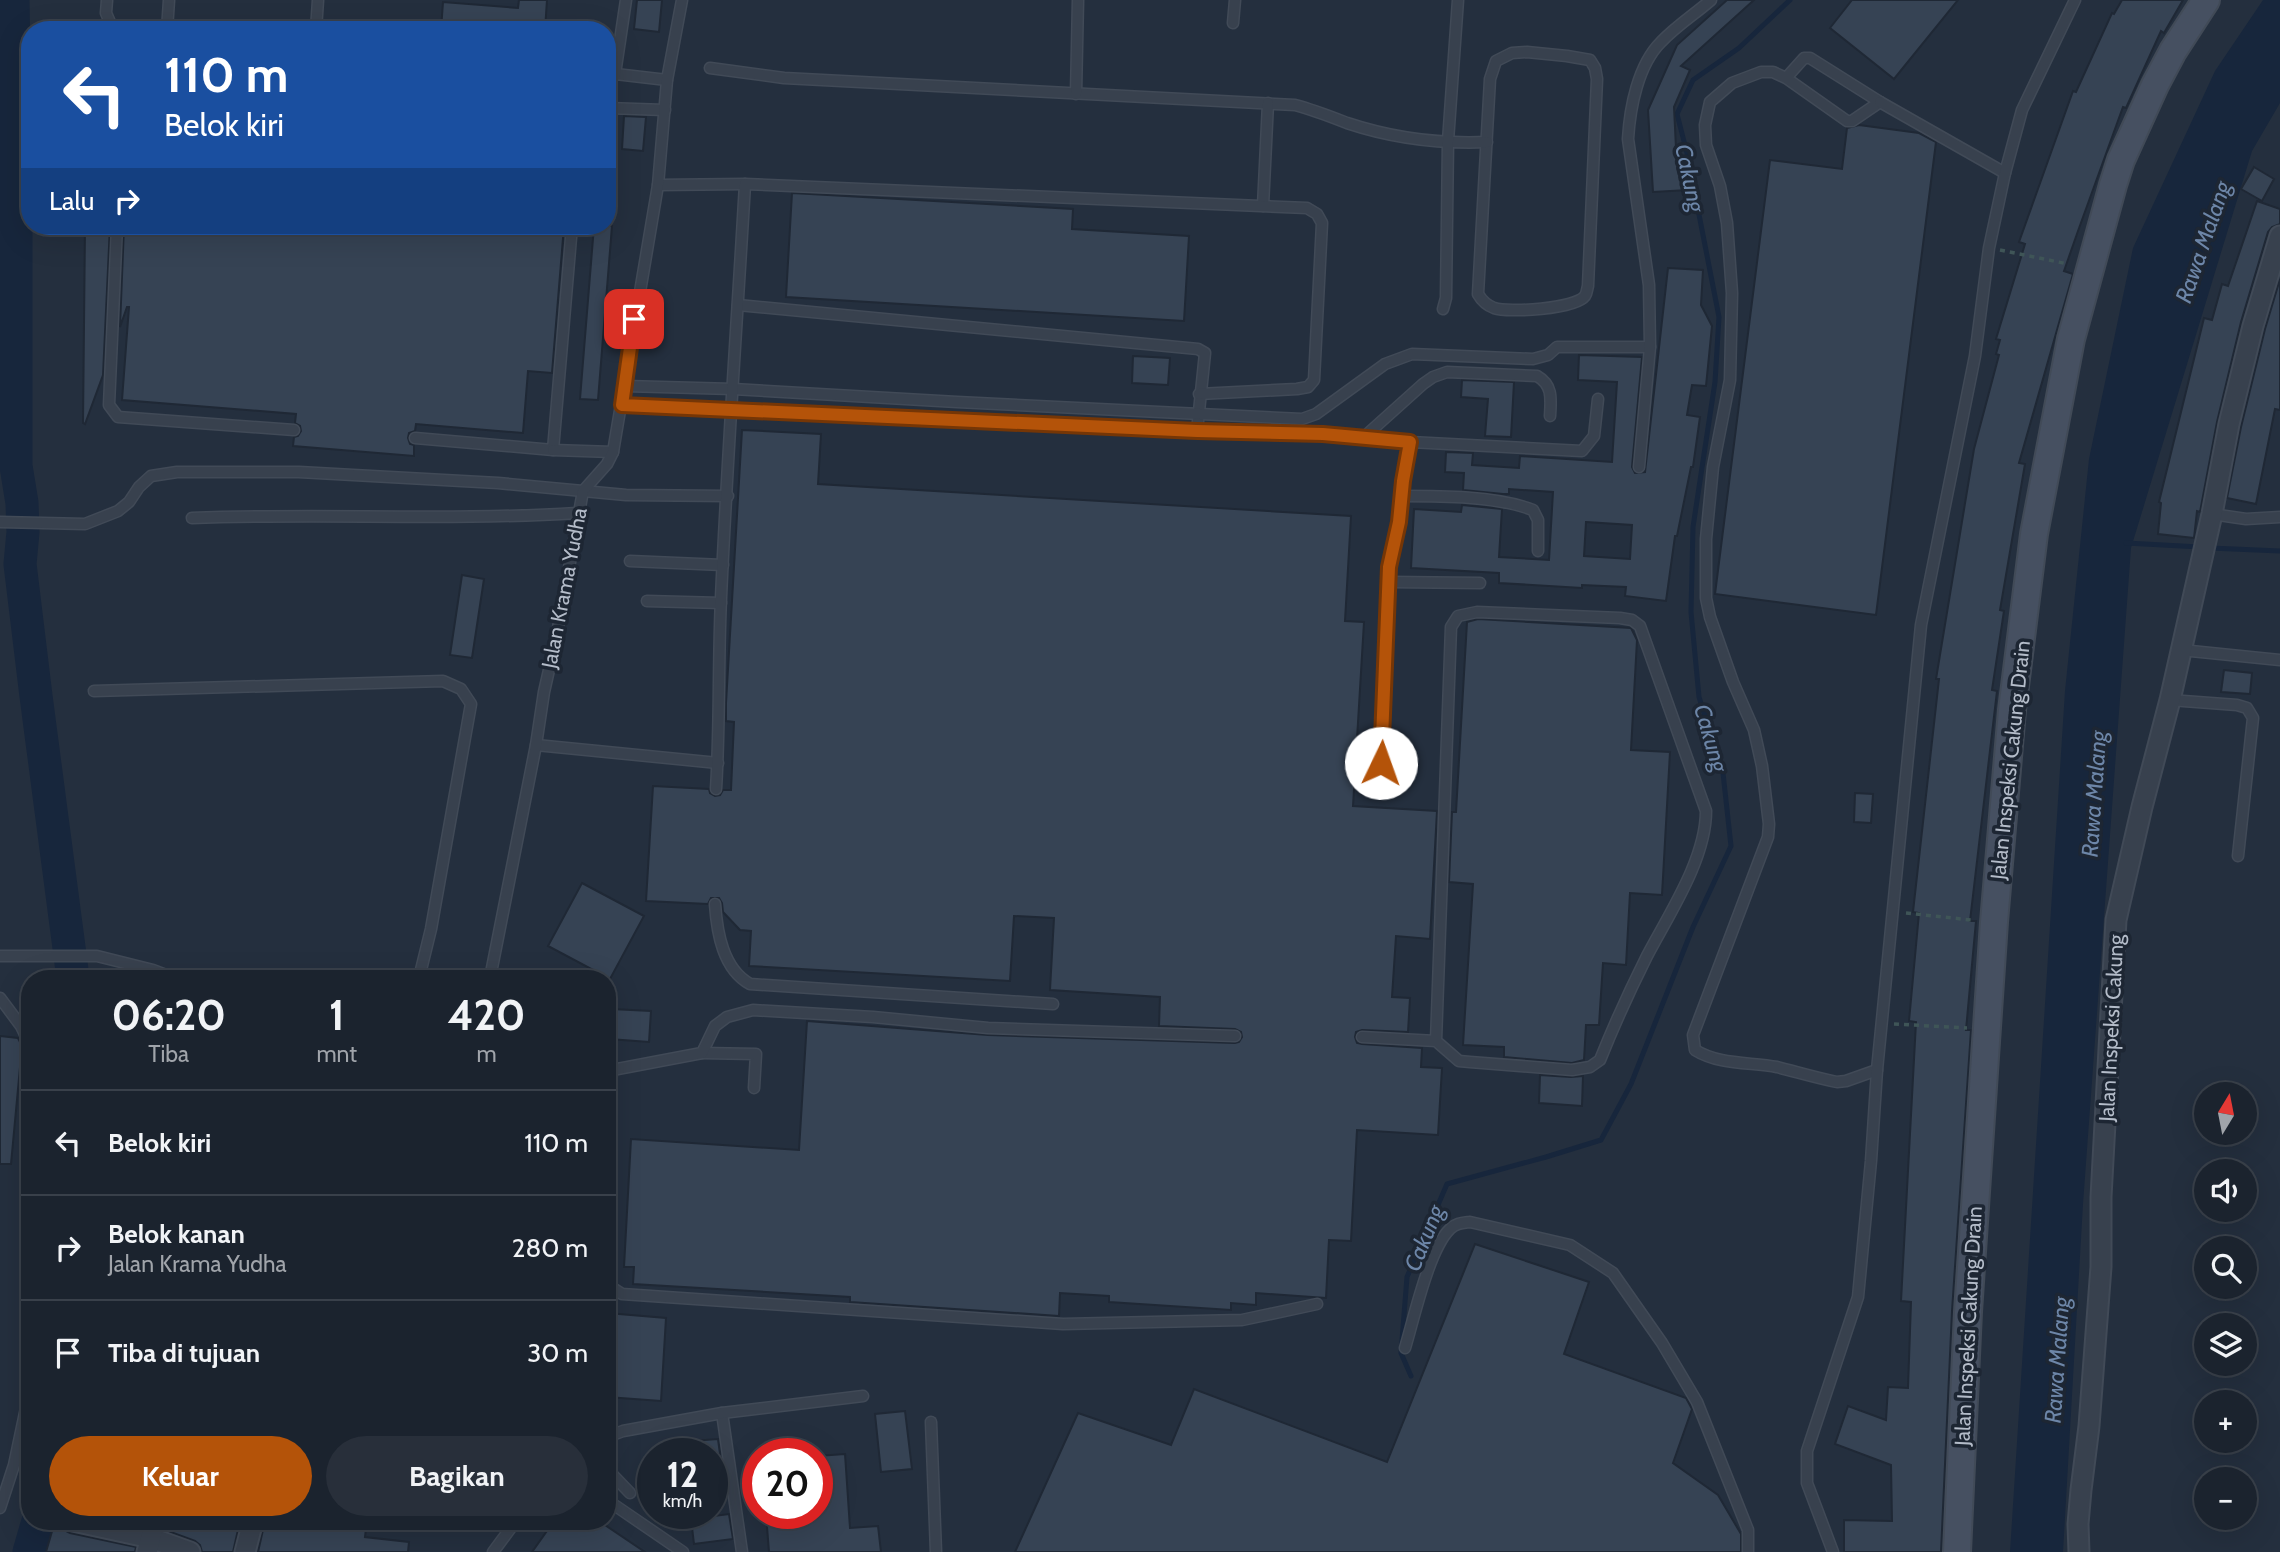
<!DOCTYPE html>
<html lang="id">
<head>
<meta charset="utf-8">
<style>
	body { margin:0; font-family:Cabin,sans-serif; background:#282f3a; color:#f1f3f6; height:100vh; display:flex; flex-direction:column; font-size:26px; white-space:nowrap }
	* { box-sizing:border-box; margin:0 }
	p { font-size:23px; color:#a0a4aa }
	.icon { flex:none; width:38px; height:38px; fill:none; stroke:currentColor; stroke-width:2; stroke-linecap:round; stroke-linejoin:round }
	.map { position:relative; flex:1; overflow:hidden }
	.panel { position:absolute; left:21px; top:970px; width:595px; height:560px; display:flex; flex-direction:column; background:#1b232e; border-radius:28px; box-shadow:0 7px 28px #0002,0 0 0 2px #39404a }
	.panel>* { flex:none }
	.top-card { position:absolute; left:21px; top:21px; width:595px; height:214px; border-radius:28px; box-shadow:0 7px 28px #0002,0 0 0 2px #39404a; background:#1a4fa0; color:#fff; overflow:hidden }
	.needle { width:46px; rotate:10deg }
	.buttons { position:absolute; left:2194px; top:1082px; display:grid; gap:14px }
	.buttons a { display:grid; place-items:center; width:63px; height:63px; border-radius:50%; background:#1b232e; box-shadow:0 7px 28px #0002,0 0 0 2px #39404a; font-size:35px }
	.speed { position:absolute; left:637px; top:1438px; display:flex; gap:14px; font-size:35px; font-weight:700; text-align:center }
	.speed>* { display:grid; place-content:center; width:91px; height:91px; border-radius:50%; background:#1b232e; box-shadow:0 7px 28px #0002,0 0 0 2px #39404a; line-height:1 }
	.speed small { font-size:18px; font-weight:400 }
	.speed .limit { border:10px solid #d22; background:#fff; color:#111 }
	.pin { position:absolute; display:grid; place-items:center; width:60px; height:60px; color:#fff; margin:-30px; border-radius:14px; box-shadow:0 4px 10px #0006 }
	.me { position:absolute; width:77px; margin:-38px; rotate:3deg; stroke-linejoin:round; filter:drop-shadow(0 0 5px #0008) }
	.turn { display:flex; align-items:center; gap:24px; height:147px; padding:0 28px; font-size:32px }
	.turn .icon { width:91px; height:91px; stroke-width:2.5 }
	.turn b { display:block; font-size:49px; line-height:60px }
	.then { display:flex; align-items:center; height:66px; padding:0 28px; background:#0003; gap:14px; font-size:26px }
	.eta { display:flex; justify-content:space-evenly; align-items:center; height:119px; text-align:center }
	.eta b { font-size:42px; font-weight:800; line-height:49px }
	.cta { display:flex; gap:14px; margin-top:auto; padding:14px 28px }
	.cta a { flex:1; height:80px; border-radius:42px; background:#b45309; color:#fff; font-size:28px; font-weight:800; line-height:80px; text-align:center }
	.cta a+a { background:#282f3a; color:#f1f3f6 }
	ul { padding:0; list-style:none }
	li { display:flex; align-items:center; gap:21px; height:105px; padding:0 28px; border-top:2px solid #39404a }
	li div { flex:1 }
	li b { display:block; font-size:26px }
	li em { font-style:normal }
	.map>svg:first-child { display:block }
	.water { fill:#17263c }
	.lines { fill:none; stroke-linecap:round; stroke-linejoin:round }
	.stream { stroke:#17263c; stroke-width:5 }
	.river { stroke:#17263c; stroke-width:33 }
	.building { fill:#364354; stroke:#1f2835; stroke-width:2; fill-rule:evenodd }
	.lane-casing { stroke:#414a57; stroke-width:13 }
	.street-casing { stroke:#414a57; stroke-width:23 }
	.secondary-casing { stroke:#414a57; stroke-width:30 }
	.path { stroke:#3f5557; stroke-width:3.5; stroke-dasharray:5 5; stroke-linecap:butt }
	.lane { stroke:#38414e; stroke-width:10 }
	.street { stroke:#38414e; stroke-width:19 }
	.secondary { stroke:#465061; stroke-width:26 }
	.route-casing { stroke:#753606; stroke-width:18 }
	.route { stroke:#b45309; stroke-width:12 }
	.labels { text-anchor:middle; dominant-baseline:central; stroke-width:7; stroke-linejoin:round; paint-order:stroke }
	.street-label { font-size:21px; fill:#b4bcc9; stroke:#1d2633 }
	.water-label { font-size:23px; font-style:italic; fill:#6d86a8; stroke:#1d2633 }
</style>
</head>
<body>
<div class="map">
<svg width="2280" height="1552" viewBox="0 0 2280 1552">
	<rect width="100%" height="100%" fill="#242f3e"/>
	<path class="water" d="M 2263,0 L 2280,0 L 2280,103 L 2252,151 L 2131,548 L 2083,1204 L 2063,1552 L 2010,1552 L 2065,691 L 2089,459 L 2133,248 L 2215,71 Z"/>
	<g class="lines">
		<g class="stream">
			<path d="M 2126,543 L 2200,547"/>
			<path d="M 2210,548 L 2280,551"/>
			<path d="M 1411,1376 L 1401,1353 L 1407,1277 L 1447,1184 L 1546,1157 L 1601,1140 L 1631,1084 L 1693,927 L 1731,846 L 1723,773 L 1699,697 L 1691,612 L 1693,527 L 1715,382 L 1719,317 L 1687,153 L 1677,114 L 1693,80 L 1739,48 L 1790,0"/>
		</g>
		<g class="river">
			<path d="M 13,0 L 16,186 L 16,466 L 22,503 L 23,532 L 20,564 L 36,696 L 73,978"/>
			<path d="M 29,1552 L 38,1521"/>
		</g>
	</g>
	<g class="building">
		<path d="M 519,0 L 547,0 L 545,30 L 441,30 L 443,2 L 518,8 Z"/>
		<path d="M 637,0 L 662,0 L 659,32 L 634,29 Z"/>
		<path d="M 1727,0 L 1754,0 L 1681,66 L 1690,70 L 1674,107 L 1676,148 L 1680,160 L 1686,159 L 1688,190 L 1653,192 L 1648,110 L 1677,45 Z"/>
		<path d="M 1852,0 L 1958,0 L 1894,79 L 1830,28 Z"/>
		<path d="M 2122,0 L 2183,0 L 2164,33 L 2161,31 L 2126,108 L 2123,107 L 2078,231 L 2064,271 L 2073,274 L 2019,463 L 2025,464 L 2000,610 L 2004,611 L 1992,690 L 1997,691 L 1970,921 L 1976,921 L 1966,1030 L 1971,1030 L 1952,1311 L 1941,1552 L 1844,1552 L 1844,1520 L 1892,1521 L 1891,1465 L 1835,1444 L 1848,1406 L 1886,1420 L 1888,1387 L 1908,1388 L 1911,1302 L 1901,1301 L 1916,1022 L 1909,1021 L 1919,913 L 1913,912 L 1939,679 L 1936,679 L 1974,449 L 1999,355 L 1996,354 L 2000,340 L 1996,339 L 2025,244 L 2019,242 L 2073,91 L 2076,92 L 2112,13 L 2114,14 Z"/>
		<path d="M 624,116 L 646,117 L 643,151 L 622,149 Z"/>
		<path d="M 1859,125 L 1919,133 L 1936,142 L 1876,615 L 1715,594 L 1770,160 L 1842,169 L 1847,128 Z"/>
		<path d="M 2254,167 L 2274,179 L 2262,201 L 2241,189 Z"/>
		<path d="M 792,193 L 1073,209 L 1072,229 L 1189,236 L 1184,321 L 786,297 Z"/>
		<path d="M 2257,201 L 2280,209 L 2280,224 L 2272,227 L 2268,232 L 2241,322 L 2217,422 L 2200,512 L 2197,511 L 2194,538 L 2158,534 L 2161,503 L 2159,502 L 2204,318 L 2212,320 L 2222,284 L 2228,286 Z"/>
		<path d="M 85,226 L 110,226 L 103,375 L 85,424 L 83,423 Z"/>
		<path d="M 124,226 L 564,226 L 552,373 L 528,371 L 523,433 L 416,424 L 415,431 L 409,433 L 408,438 L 410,444 L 414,445 L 414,456 L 293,446 L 294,437 L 298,436 L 301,431 L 300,426 L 295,423 L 296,414 L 122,400 L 129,307 L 127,307 L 120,327 Z"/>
		<path d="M 594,226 L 612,226 L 598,400 L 580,399 Z"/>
		<path d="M 1668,268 L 1703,270 L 1701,305 L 1712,326 L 1706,386 L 1692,385 L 1687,415 L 1700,417 L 1693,467 L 1691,467 L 1677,536 L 1675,536 L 1666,601 L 1625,596 L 1626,587 L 1582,585 L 1582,588 L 1499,583 L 1499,573 L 1411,568 L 1414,509 L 1461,512 L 1462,505 L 1502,509 L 1499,557 L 1549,560 L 1553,492 L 1509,489 L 1509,494 L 1503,494 L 1463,490 L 1464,473 L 1445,472 L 1446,452 L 1473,453 L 1472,465 L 1519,468 L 1520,456 L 1612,462 L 1617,382 L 1578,380 L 1579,355 L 1642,357 L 1632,467 L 1635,473 L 1645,472 ZM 1586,522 L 1632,525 L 1630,559 L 1584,556 Z"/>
		<path d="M 2280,279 L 2280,410 L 2275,409 L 2256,504 L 2227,498 L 2241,427 L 2265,329 Z"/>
		<path d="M 1133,356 L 1170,358 L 1168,385 L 1132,383 Z"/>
		<path d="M 1462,380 L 1514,382 L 1511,437 L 1485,436 L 1488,399 L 1461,397 Z"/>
		<path d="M 742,430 L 821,434 L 818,484 L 1351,516 L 1345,621 L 1364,622 L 1353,806 L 1437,811 L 1430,939 L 1396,936 L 1392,997 L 1410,998 L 1408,1032 L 1362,1030 L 1356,1032 L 1355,1037 L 1357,1043 L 1362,1044 L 1422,1048 L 1421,1067 L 1442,1068 L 1438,1135 L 1357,1130 L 1351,1241 L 1329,1240 L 1326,1298 L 1256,1293 L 1256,1305 L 1231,1303 L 1231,1310 L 1109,1302 L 1109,1296 L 1060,1293 L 1059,1316 L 850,1302 L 850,1297 L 633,1284 L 634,1267 L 624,1267 L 631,1139 L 799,1150 L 807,1021 L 988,1035 L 1235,1043 L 1239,1042 L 1242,1037 L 1241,1032 L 1235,1029 L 1159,1026 L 1160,997 L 1050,990 L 1054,918 L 1014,916 L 1010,981 L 749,966 L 751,931 L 740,930 L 723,912 L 722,903 L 719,898 L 711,898 L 708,904 L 646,901 L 653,786 L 709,789 L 710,793 L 715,796 L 720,795 L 723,790 L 731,790 L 734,722 L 726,721 L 726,703 Z"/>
		<path d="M 462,575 L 484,579 L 472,658 L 450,655 Z"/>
		<path d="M 1478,619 L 1631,628 L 1637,640 L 1631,750 L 1670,752 L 1662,895 L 1630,893 L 1626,965 L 1603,963 L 1599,1025 L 1586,1025 L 1584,1060 L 1572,1063 L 1504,1057 L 1504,1047 L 1463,1045 L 1473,884 L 1449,882 L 1452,812 L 1456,812 L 1467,622 Z"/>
		<path d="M 2224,670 L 2252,673 L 2250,694 L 2221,692 Z"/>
		<path d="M 1855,793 L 1873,794 L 1871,823 L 1854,822 Z"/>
		<path d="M 582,883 L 644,916 L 610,979 L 548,946 Z"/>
		<path d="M 611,1009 L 651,1011 L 649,1042 L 609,1039 Z"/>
		<path d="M 0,1036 L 18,1038 L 22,1046 L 11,1164 L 0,1164 Z"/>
		<path d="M 1540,1075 L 1571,1077 L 1583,1076 L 1582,1106 L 1539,1103 Z"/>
		<path d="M 1475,1244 L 1589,1282 L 1564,1354 L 1686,1398 L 1692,1409 L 1673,1463 L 1718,1495 L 1741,1534 L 1741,1552 L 1015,1552 L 1078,1413 L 1171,1445 L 1194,1389 L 1387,1462 Z"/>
		<path d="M 607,1313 L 666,1318 L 661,1401 L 607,1397 Z"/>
		<path d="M 905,1411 L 912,1469 L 881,1472 L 875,1414 Z"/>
		<path d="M 718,1439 L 720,1454 L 665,1454 L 665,1443 Z"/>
		<path d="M 845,1454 L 850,1528 L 878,1526 L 881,1552 L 769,1552 L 766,1514 L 817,1514 L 817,1456 Z"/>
		<path d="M 729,1514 L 733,1539 L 694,1544 L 691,1519 Z"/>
		<path d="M 55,1521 L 61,1521 L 64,1530 L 70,1533 L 136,1547 L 135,1552 L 46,1552 Z"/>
		<path d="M 167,1521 L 240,1521 L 233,1552 L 202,1552 L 200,1545 L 195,1541 L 165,1530 Z"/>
		<path d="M 265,1521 L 367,1521 L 365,1537 L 409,1542 L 408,1552 L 258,1552 Z"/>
		<path d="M 554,1521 L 599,1521 L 645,1552 L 532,1552 Z"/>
	</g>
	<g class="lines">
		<g class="lane-casing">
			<g id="lane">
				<path d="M 107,0 L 106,13 L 112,27 L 122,30"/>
				<path d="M 1233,23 L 1235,0"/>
				<path d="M 167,30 L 169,0"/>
				<path d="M 316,30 L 318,0"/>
				<path d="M 1527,52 L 1567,56 L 1590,60 L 1595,68 L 1597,79 L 1588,286 C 1587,289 1587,293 1585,296 C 1575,309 1509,313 1494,308 C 1486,305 1482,301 1478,294 L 1490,79 L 1496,61 L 1512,53 Z"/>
				<path d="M 710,68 L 784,78 L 1295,105 C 1314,110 1329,116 1347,123 C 1392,138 1440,144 1487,142"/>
				<path d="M 607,73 L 667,80"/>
				<path d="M 615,74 L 626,0"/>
				<path d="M 1786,78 L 1804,58 L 1810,58 L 1880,102 L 1852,121 L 1847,121 L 1786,78 L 1773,72 L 1761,72 L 1732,83 L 1710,102 L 1705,125 L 1706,145 L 1720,186 L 1727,223 L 1732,293 L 1730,380 L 1713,467 L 1706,539 L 1706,598 L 1710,617 L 1733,682 L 1754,730 L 1762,766 L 1769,824 L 1768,837 L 1693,1035 L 1695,1050 C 1719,1065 1750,1062 1777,1067 C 1797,1072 1817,1078 1837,1082 L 1846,1081 L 1877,1070"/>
				<path d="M 1076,94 L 1078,0"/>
				<path d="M 1880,102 L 2005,173"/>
				<path d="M 607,108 L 665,110"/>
				<path d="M 658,185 L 745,184"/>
				<path d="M 1263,206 L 1268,103"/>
				<path d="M 117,226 L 109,405 L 118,417 L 294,430"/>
				<path d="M 738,305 L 1198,349 L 1205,353 L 1197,431"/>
				<path d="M 1443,309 L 1446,298 L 1448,141 L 1458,0"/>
				<path d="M 625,386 L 733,389 L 957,402 L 1302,419 L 1316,414 L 1385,364 L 1412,354 L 1533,359 L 1548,355 L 1557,347 L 1650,347"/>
				<path d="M 622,405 L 731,408 L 1197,431 L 1364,437 L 1423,384 L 1433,377 L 1447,372 L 1537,376 C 1553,385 1551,399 1550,416"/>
				<path d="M 1364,437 L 1410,442 L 1582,451 L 1594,436 L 1598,399"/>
				<path d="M 415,438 L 553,450 L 572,226"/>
				<path d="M 553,450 L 613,452"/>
				<path d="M 1639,467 L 1650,347 L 1649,285 L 1628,139 C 1630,107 1638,65 1661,42 C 1676,26 1695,14 1711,0"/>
				<path d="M 1402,496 C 1441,496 1497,496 1533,510 L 1538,520 L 1538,551"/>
				<path d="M 2212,514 L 2246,519 L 2280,517"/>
				<path d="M 192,518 C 321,513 449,521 577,513"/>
				<path d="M 0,522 L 85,524 L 118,511 L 129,502 L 139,487 L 151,476 L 177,472 L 299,472 L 498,483 L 626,495 L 728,496"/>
				<path d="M 630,561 L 723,565"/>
				<path d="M 1390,582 L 1480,583"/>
				<path d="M 647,601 L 721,603"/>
				<path d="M 2181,650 L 2280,660"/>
				<path d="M 94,691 L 443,681 L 461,689 L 471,704 L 431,929 L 419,978"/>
				<path d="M 2170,700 L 2237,705 L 2247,708 L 2253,718 L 2238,856"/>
				<path d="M 536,745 L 718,763"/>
				<path d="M 1381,763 L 1389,567 L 1399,522 L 1403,481 L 1410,442"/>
				<path d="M 716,789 C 720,726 718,662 721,598 C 727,460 737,322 745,184 L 1307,208 L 1317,214 L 1322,223 L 1314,380 L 1308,387 L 1297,389 L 1199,394"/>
				<path d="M 715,904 C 717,933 723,969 750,984 L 1053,1004"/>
				<path d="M 0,956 L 97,956 L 153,970 L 174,978"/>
				<path d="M 490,978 L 536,745 L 544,692 L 556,639 L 583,491 L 607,464 L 613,452 L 658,185 L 667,80 L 682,0"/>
				<path d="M 0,998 L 21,1026 L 30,1045"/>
				<path d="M 1362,1037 L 1436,1041 L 1451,627 L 1458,616 L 1477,612 L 1620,618 L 1632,620 L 1640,626 L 1706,811 C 1706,859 1669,914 1647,956 C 1630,990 1614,1025 1600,1060 L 1590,1067 L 1572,1070 L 1470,1062 L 1459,1061 L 1436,1041"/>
				<path d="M 702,1053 L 756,1054 L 754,1088"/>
				<path d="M 607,1071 L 702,1053 L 715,1026 L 727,1017 L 753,1010 L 873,1017 L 988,1028 L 1235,1036"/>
				<path d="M 607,1139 L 612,1071"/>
				<path d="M 607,1281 L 611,1287 L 622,1294 L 1063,1324 L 1242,1320 L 1317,1304"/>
				<path d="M 1405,1348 C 1414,1318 1429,1249 1450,1229 C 1456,1223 1462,1223 1470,1222 L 1570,1245 L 1613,1273 L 1662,1343 L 1697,1402 L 1748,1530 L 1748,1552"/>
				<path d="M 722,1413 L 742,1552"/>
				<path d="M 931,1422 L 936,1552"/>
				<path d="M 607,1437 L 623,1431 L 722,1413 L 863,1396"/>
				<path d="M 607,1469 L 630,1493"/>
				<path d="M 607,1500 L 683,1552"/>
				<path d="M 0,1508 L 14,1465 L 30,1389"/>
				<path d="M 493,1552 L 516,1521"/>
				<path d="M 1833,1552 L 1807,1483 L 1807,1451 L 1858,1297 L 1871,1161 L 1877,1070 L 1921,625 L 1975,356 L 1989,248 L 2005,173 L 2022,110 L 2075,0"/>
			</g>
		</g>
		<g class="street-casing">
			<g id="street">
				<path d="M 73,1521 L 151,1538 L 190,1552"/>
				<path d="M 147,1552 L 155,1521"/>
				<path d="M 245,1552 L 253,1521"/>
				<path d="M 2079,1552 L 2078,1524 L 2081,1490 L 2089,1426 L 2101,1267 L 2101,1197 L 2116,920 L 2142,807 L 2170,700 L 2212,514 L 2229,424 L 2253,326 L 2280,236"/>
			</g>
		</g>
		<g class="secondary-casing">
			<path id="secondary" d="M 1957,1552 L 1968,1312 L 1994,922 L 2012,710 L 2034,534 L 2071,339 L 2113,185 L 2121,160 L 2155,85 L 2173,51 L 2206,0"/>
		</g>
		<g class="path">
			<path d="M 2000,250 L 2068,264"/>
			<path d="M 1906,913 L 1971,920"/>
			<path d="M 1894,1024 L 1967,1028"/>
		</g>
		<use href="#lane" class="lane"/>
		<use href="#street" class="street"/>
		<use href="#secondary" class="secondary"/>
	</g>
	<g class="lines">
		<g class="route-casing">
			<path id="route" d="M 634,319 L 622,405 L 1197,431 L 1323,434 L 1410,442 L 1403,481 L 1399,522 L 1389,567 L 1381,763"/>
		</g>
		<use href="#route" class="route"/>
	</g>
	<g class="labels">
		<g class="street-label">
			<text transform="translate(564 588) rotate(-79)">Jalan Krama Yudha</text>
			<text transform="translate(2010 760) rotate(-84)">Jalan Inspeksi Cakung Drain</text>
			<text transform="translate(2111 1028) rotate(-87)">Jalan Inspeksi Cakung</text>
			<text transform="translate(1968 1326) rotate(-87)">Jalan Inspeksi Cakung Drain</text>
		</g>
		<g class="water-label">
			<text transform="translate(1690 178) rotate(78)">Cakung</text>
			<text transform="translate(2203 242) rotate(-71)">Rawa Malang</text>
			<text transform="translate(1711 738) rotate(74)">Cakung</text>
			<text transform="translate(2094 794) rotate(-86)">Rawa Malang</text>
			<text transform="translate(1424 1238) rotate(-68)">Cakung</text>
			<text transform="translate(2057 1360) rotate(-86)">Rawa Malang</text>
		</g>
	</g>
</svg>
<div class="buttons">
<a><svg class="needle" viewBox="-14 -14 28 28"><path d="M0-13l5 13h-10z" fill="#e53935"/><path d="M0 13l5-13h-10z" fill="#a0a4aa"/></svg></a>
<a><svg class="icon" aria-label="sound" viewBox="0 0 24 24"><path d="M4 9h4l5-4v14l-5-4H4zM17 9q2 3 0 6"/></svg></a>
<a><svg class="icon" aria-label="search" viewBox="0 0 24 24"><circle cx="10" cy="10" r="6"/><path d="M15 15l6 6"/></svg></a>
<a><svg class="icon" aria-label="layers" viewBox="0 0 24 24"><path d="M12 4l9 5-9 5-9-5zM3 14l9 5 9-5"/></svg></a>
<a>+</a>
<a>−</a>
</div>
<div class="speed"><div>12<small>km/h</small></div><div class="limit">20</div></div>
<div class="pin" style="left:634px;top:319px;background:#d93025"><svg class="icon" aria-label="arrive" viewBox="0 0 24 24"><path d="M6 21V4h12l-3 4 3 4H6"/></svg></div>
<svg class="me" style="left:1381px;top:763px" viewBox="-20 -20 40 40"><circle r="19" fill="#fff"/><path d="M0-13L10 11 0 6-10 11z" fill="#b45309"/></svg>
<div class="top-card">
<div class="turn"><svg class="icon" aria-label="left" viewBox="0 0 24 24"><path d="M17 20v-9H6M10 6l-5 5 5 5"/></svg><div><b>110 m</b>Belok kiri</div></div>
<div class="then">Lalu<svg class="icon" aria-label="right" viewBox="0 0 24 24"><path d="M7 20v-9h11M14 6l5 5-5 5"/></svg></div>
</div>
<section class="panel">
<div class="eta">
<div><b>06:20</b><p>Tiba</p></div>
<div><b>1</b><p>mnt</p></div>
<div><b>420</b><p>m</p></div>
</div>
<ul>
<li><svg class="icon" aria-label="left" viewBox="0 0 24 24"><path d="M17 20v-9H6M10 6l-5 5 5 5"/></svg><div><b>Belok kiri</b></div><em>110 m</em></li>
<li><svg class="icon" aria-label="right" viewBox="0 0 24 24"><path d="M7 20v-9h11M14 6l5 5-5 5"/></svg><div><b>Belok kanan</b><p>Jalan Krama Yudha</p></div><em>280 m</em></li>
<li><svg class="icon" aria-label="arrive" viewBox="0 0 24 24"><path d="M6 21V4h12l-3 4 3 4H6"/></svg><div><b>Tiba di tujuan</b></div><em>30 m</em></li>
</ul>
<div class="cta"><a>Keluar</a><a>Bagikan</a></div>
</section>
</div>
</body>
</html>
